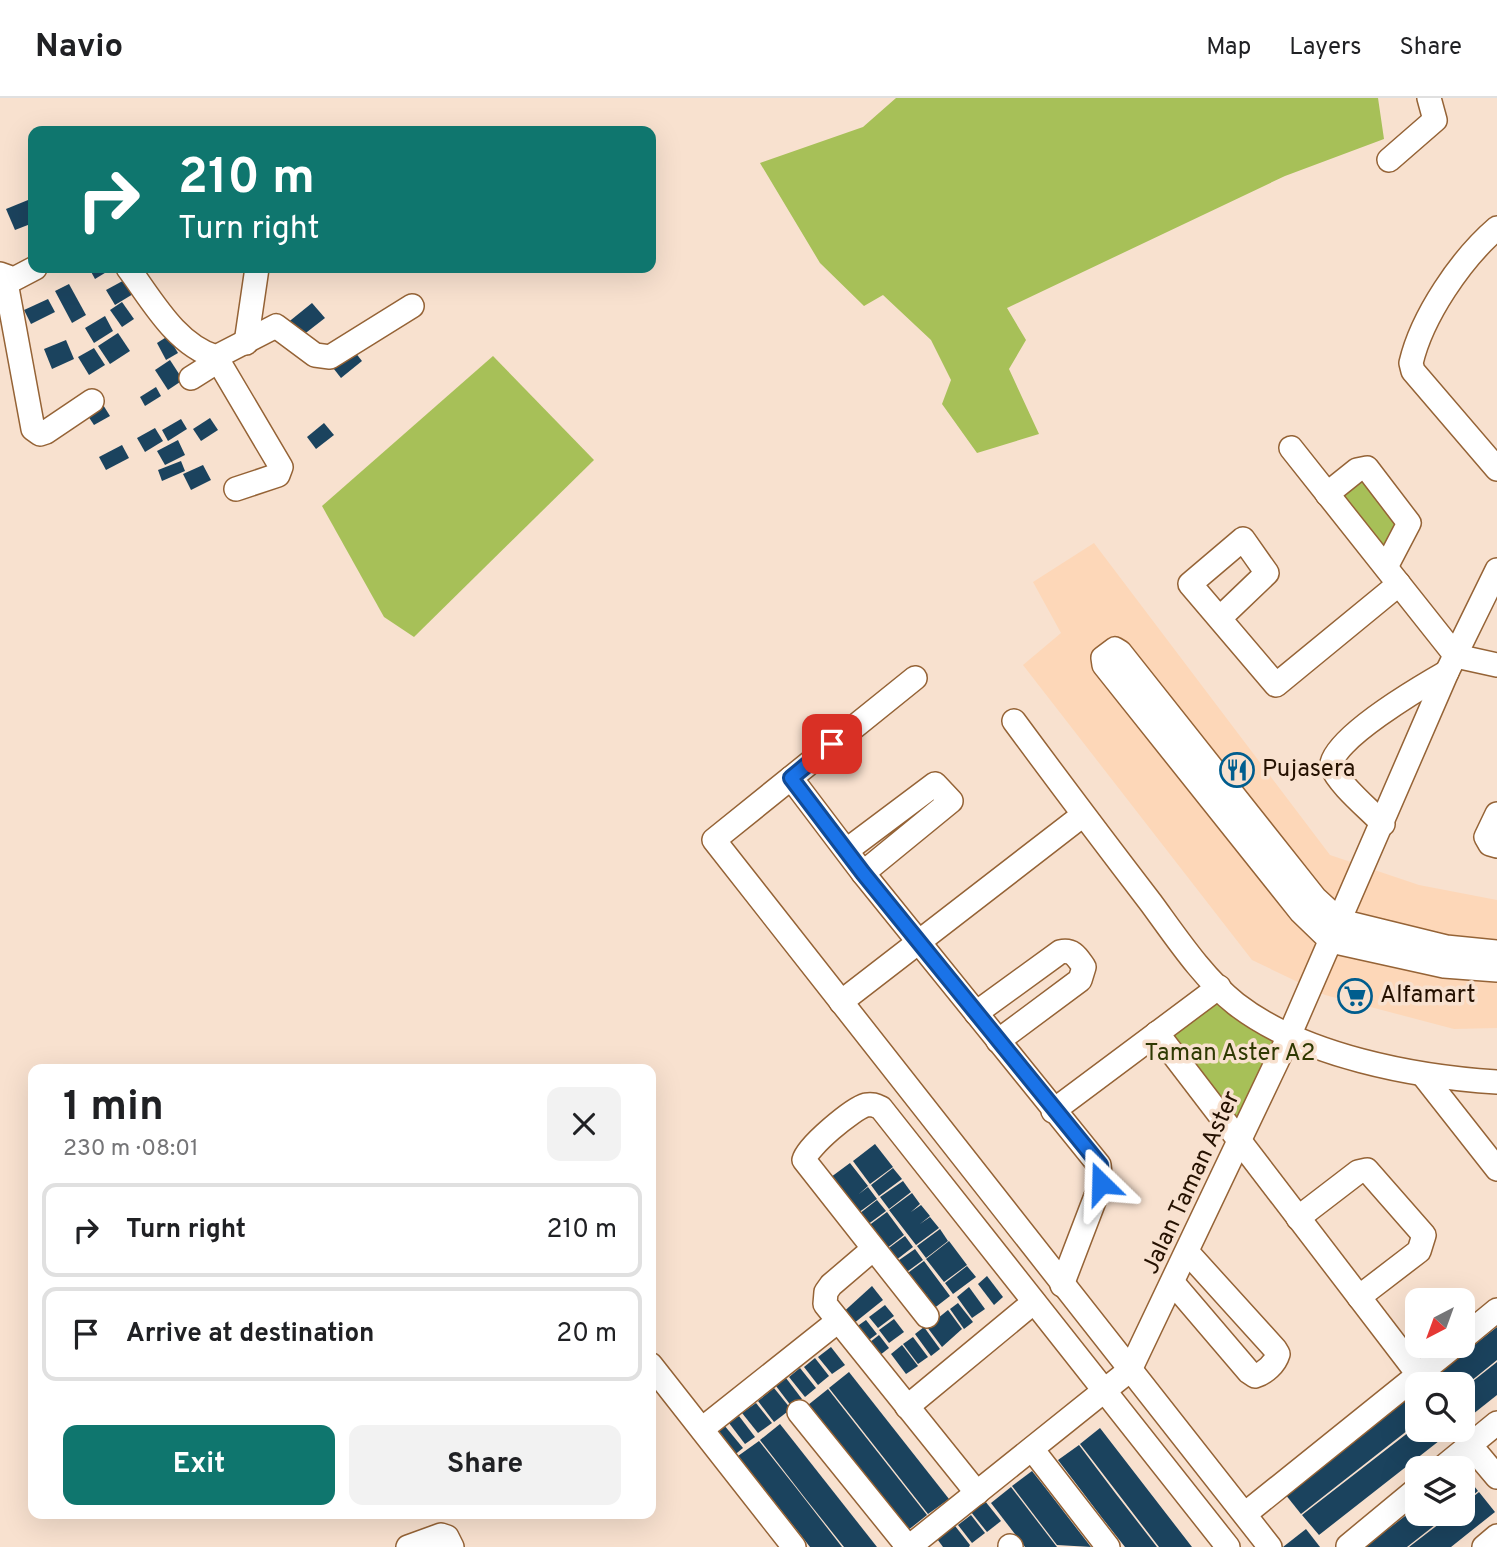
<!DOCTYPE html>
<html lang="en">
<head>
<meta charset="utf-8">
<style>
	body { margin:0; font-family:Overpass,sans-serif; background:#f2f2f2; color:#202124; height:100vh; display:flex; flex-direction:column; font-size:26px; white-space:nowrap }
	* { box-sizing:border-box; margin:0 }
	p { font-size:23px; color:#757577 }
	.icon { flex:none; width:38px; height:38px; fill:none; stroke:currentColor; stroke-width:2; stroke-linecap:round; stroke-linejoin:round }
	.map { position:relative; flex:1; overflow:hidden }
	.side { position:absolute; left:28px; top:966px; width:628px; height:455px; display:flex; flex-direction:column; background:#fff; border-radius:14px; box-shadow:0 7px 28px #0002 }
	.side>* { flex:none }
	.top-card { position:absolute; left:28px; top:28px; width:628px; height:147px; border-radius:14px; box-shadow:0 7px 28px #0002; background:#0f766e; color:#fff; overflow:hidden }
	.needle { width:46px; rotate:221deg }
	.buttons { position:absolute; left:1405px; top:1190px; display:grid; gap:14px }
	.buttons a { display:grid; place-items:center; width:70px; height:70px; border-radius:14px; background:#fff; box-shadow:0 7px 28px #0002; font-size:35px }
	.pin { position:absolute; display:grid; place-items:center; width:60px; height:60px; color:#fff; margin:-30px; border-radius:14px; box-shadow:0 4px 10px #0006 }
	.me { position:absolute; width:77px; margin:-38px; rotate:338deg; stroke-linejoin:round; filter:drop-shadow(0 0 5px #0008) }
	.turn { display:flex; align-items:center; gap:24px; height:147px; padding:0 35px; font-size:32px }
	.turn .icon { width:91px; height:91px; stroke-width:2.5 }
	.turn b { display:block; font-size:49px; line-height:60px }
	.round { display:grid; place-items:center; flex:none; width:74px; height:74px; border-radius:14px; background:#f2f2f2 }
	.headline { display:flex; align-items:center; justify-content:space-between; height:119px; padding:0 35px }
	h1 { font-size:42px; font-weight:700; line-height:52px }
	.cta { display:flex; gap:14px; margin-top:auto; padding:14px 35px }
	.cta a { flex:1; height:80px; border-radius:14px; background:#0f766e; color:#fff; font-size:28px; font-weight:700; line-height:80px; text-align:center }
	.cta a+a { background:#f2f2f2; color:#202124 }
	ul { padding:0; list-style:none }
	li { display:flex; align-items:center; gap:21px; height:94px; margin:0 14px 10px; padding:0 21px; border:4px solid #e0e0e0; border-radius:14px }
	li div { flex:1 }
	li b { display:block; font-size:26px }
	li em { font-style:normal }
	header { display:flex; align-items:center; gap:42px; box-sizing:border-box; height:98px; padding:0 35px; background:#fff; border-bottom:2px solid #e0e0e0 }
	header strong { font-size:33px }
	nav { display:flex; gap:38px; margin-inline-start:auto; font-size:24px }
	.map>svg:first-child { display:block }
	.built { fill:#fdd7b8 }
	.green { fill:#a7c058 }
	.building { fill:#1b435e }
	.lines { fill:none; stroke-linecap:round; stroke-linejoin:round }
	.minor-casing { stroke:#956336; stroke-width:26 }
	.minor { stroke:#fff; stroke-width:23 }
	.route-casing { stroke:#114b97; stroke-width:18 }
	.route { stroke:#1a73e8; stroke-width:12 }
	.labels { text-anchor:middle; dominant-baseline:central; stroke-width:7; stroke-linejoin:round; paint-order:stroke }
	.poi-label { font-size:24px; fill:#251101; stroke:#f8e1cf; text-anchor:start }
	.park-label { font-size:24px; fill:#2e3902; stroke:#f8e1cf }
	.street-label { font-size:24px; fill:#251101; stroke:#f8e1cf }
</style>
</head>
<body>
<header>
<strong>Navio</strong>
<nav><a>Map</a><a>Layers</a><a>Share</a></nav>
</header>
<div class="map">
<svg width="1497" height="1449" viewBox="0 0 1497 1449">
	<rect width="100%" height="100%" fill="#f8e1cf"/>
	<path class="built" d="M 1094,445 L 1330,757 L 1419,787 L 1497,802 L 1497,930 L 1454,931 L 1325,897 L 1252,862 L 1023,567 L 1061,535 L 1033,484 Z"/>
	<g class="green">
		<path d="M 896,0 L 1378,0 L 1384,41 L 1285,78 L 1007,210 L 1026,242 L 1009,271 L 1039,336 L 977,355 L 942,306 L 951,282 L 931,242 L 883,197 L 864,208 L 820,165 L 760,65 L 863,29 Z"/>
		<path d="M 493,258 L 594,362 L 414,539 L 384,519 L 322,408 Z"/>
		<path d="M 1358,375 L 1402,417 L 1385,465 L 1332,396 Z"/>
		<path d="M 1224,898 L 1285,938 L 1241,1041 L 1166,941 Z"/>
	</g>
	<g class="building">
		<path d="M 33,100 L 33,125 L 15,132 L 6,111 Z"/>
		<path d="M 89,170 L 113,170 L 95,181 Z"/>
		<path d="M 130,179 L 138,193 L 115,207 L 106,192 Z"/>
		<path d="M 69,186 L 86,217 L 72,225 L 55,193 Z"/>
		<path d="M 48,201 L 55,214 L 31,226 L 24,212 Z"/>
		<path d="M 122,204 L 134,221 L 122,229 L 110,212 Z"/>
		<path d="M 312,205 L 325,220 L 298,241 L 286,226 Z"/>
		<path d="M 105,218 L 113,233 L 94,245 L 85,230 Z"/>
		<path d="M 118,235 L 130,253 L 110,266 L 98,248 Z"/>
		<path d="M 168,238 L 178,255 L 166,262 L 157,245 Z"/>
		<path d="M 66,242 L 74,261 L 52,271 L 44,251 Z"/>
		<path d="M 351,249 L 362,263 L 341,280 L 330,266 Z"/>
		<path d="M 94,250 L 105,267 L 89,277 L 78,259 Z"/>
		<path d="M 170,262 L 183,282 L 168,292 L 155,272 Z"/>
		<path d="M 156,289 L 161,298 L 145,308 L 140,299 Z"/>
		<path d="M 100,302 L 110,318 L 94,327 L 84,312 Z"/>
		<path d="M 210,320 L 218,332 L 201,343 L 193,331 Z"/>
		<path d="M 181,321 L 187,331 L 168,343 L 162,332 Z"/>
		<path d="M 324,325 L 334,337 L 316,351 L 307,339 Z"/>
		<path d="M 155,330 L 163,343 L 145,354 L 137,340 Z"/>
		<path d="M 178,342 L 185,357 L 165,367 L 157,353 Z"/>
		<path d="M 122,347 L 129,360 L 106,372 L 99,359 Z"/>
		<path d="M 181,363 L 185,373 L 162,383 L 158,372 Z"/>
		<path d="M 203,367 L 211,382 L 191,392 L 183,376 Z"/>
		<path d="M 875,1046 L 893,1069 L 870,1086 L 853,1063 Z"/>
		<path d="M 850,1065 L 868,1088 L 859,1096 L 868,1089 L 877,1101 L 854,1118 L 827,1082 Z"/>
		<path d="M 893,1070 L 902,1081 L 879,1098 L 871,1087 Z"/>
		<path d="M 903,1083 L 911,1094 L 889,1111 L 880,1099 Z"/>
		<path d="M 912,1095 L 920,1106 L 911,1114 L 921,1107 L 930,1118 L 920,1126 L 930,1119 L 939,1130 L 916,1147 L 889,1112 Z"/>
		<path d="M 877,1102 L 886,1113 L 863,1130 L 855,1119 Z"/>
		<path d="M 887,1114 L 904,1137 L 882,1154 L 864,1131 Z"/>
		<path d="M 940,1131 L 948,1143 L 926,1160 L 917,1148 Z"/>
		<path d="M 905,1138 L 913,1149 L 891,1166 L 882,1155 Z"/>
		<path d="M 949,1143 L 967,1167 L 944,1184 L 926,1161 Z"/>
		<path d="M 915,1151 L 923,1162 L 900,1179 L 892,1167 Z"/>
		<path d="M 924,1163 L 950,1198 L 928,1215 L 919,1204 L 928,1196 L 919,1203 L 901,1180 Z"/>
		<path d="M 967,1168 L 976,1179 L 953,1196 L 945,1185 Z"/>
		<path d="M 987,1178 L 1003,1199 L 994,1207 L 978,1186 Z"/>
		<path d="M 872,1188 L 883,1202 L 848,1230 L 839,1218 Z"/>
		<path d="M 969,1189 L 985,1211 L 972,1220 L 957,1199 Z"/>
		<path d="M 958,1205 L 973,1224 L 964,1231 L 950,1211 Z"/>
		<path d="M 885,1207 L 894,1218 L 878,1230 L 869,1219 Z"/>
		<path d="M 948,1212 L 962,1231 L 942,1249 L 927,1229 Z"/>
		<path d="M 894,1221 L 904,1234 L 889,1245 L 879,1232 Z"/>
		<path d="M 866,1222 L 877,1236 L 862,1247 L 852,1232 Z"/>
		<path d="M 924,1229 L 940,1251 L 931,1258 L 915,1236 Z"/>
		<path d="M 1497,1229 L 1497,1262 L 1476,1279 L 1463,1289 L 1463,1286 L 1425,1286 Z"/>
		<path d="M 879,1237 L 889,1250 L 875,1261 L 865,1248 Z"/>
		<path d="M 913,1239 L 928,1259 L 918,1266 L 903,1246 Z"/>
		<path d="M 902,1247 L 918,1268 L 906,1276 L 891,1256 Z"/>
		<path d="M 831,1249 L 845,1267 L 832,1276 L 818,1259 Z"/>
		<path d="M 815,1260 L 829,1278 L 818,1287 L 804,1269 Z"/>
		<path d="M 1497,1264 L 1497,1297 L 1463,1324 L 1463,1291 Z"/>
		<path d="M 800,1270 L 816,1290 L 805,1299 L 789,1279 Z"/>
		<path d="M 849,1274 L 949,1401 L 928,1416 L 829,1290 Z"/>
		<path d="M 786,1280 L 802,1301 L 792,1309 L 776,1288 Z"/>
		<path d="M 774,1290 L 791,1311 L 774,1324 L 758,1303 Z"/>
		<path d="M 828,1291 L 927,1417 L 907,1433 L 808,1307 Z"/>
		<path d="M 1418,1292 L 1417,1325 L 1301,1416 L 1285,1396 Z"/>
		<path d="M 756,1305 L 772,1325 L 758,1335 L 742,1315 Z"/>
		<path d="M 739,1318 L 755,1339 L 745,1346 L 729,1325 Z"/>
		<path d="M 780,1326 L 795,1345 L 877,1449 L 844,1449 L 805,1400 L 760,1342 Z"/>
		<path d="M 724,1327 L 743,1350 L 732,1359 L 714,1335 Z"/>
		<path d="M 1418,1327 L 1418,1332 L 1453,1332 L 1319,1437 L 1302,1417 Z"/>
		<path d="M 1100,1330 L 1168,1418 L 1192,1449 L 1159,1449 L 1087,1355 L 1080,1346 Z"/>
		<path d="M 759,1343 L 797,1391 L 842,1449 L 810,1449 L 800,1436 L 738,1358 Z"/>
		<path d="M 1079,1347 L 1116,1396 L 1157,1449 L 1125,1449 L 1103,1421 L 1058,1362 Z"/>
		<path d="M 1032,1373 L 1047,1392 L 1091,1449 L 1057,1447 L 1012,1388 Z"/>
		<path d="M 1463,1374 L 1478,1393 L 1463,1405 Z"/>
		<path d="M 1011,1389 L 1057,1449 L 1025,1449 L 991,1405 Z"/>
		<path d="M 1479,1394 L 1495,1414 L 1466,1437 L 1451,1449 L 1409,1449 L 1452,1416 L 1463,1416 L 1463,1407 Z"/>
		<path d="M 985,1403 L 1001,1423 L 987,1434 L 971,1414 Z"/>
		<path d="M 1418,1408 L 1418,1416 L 1449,1416 L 1407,1449 L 1365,1449 Z"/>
		<path d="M 971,1417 L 985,1435 L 972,1445 L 958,1427 Z"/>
		<path d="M 952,1424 L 970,1447 L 969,1449 L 943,1449 L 935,1438 Z"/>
		<path d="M 1306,1431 L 1320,1449 L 1283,1449 Z"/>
	</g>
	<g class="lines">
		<g class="minor-casing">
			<g id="minor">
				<path d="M 1389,62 L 1435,22 L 1429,0"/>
				<path d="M 1497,130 C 1461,161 1422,218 1411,265 L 1413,273 L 1497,371"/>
				<path d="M 128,170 C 152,202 175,246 216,259 L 276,228 L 315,257 L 330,259 L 412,208"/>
				<path d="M 0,176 L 14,181 L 35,170"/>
				<path d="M 5,179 L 33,331 L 40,336 L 46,334 L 92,303"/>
				<path d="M 246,245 L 257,170"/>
				<path d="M 216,259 L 281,369 L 278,377 L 236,391"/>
				<path d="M 191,280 L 218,263"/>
				<path d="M 1291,350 L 1456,558 L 1497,567"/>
				<path d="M 1327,396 L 1357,372 L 1367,370 L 1409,425 L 1386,469"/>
				<path d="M 1220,520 L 1267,475 L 1243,441 L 1190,486 L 1276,587 L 1399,486"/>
				<path d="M 915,580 L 714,742 L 1270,1449"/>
				<path d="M 1014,623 C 1059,684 1105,745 1151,805 C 1176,839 1203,880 1236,906 C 1303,958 1415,979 1497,984"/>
				<path d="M 791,680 L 863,775 L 1099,1067 L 1101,1085 L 1062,1187"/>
				<path d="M 1497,716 L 1486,739 L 1490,746 L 1497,748"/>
				<path d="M 1383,726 C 1370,712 1338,686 1332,669 C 1325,645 1426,586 1447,574"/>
				<path d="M 847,752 L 935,686 L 951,703 L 863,775"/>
				<path d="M 1497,854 L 1446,849 L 1340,823 L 1315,800 L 1120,554 L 1115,551 L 1103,560 L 1104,567 L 1301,814 L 1331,843 L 1444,868 L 1497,872"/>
				<path d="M 841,904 L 1083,717"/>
				<path d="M 976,915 L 1060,854 C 1073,851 1077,859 1084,869 L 1080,882 L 998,943"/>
				<path d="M 1157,935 L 1418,1276"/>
				<path d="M 1423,977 L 1497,1071"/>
				<path d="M 1053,1013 L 1219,889"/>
				<path d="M 1298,1120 L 1358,1074 L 1367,1072 L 1424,1137 L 1419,1153 L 1359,1199"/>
				<path d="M 872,1152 L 831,1187 L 826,1194 L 825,1206 L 977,1395"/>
				<path d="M 1173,1185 L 1249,1274 L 1255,1278 C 1265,1275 1275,1266 1278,1256 L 1275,1251 L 1188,1155"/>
				<path d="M 927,1218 L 804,1062 C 807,1049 852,1011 866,1007 C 872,1006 875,1007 881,1010 L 1228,1449"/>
				<path d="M 1463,1240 L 1497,1212"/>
				<path d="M 651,1267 L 794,1449"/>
				<path d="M 907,1309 L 1034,1204"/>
				<path d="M 799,1314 L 908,1449"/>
				<path d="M 702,1331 L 838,1223"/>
				<path d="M 1470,1347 L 1497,1379"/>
				<path d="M 1032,1351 L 1108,1449"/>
				<path d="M 1442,1370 L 1497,1325"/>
				<path d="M 1245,1416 L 1454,1248"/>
				<path d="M 1010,1448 L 1011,1449"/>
				<path d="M 1348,1448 L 1418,1390"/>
				<path d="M 408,1449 L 441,1437 L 447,1439 L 452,1449"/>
				<path d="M 909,1449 L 1130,1272 L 1289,938 L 1447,574 L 1497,472"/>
				<path d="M 1484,1449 L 1497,1438"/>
			</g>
		</g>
		<use href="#minor" class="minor"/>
	</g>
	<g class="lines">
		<g class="route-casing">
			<path id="route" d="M 832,646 L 791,680 L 863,775 L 1100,1067 L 1101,1085"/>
		</g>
		<use href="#route" class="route"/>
	</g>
	<defs>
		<g id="restaurant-ring" transform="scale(1.75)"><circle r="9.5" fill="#f8e1cf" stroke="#005d8e" stroke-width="1.5"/><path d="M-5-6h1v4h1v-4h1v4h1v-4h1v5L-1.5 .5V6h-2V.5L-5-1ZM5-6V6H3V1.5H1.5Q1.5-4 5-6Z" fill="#005d8e"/></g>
		<g id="supermarket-ring" transform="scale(1.75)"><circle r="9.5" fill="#f8e1cf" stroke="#005d8e" stroke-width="1.5"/><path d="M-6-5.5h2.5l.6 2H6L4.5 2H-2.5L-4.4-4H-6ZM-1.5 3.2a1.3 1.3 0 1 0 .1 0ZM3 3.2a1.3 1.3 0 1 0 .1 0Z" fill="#005d8e"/></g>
	</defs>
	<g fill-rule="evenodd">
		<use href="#restaurant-ring" x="1237" y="672"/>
		<use href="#supermarket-ring" x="1355" y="898"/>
	</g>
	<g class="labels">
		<g class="poi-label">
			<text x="1262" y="672">Pujasera</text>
			<text x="1380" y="898">Alfamart</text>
		</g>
		<g class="park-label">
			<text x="1230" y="956">Taman Aster A2</text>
		</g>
		<g class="street-label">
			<text transform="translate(1192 1085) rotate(-65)">Jalan Taman Aster</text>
		</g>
	</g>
</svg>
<div class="buttons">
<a><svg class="needle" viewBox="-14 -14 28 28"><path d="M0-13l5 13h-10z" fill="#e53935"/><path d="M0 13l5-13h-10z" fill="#757577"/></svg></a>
<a><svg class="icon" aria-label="search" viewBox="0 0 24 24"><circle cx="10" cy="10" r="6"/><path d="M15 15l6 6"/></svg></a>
<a><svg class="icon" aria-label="layers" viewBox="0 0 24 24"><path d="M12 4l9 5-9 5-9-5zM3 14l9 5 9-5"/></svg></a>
</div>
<div class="pin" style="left:832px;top:646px;background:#d93025"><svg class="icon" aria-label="arrive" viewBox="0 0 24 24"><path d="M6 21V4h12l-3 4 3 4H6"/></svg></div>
<svg class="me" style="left:1101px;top:1085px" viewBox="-20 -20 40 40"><path d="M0-17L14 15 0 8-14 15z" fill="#1a73e8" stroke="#fff" stroke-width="4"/></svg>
<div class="top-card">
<div class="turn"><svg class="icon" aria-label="right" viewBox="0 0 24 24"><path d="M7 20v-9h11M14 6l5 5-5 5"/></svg><div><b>210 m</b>Turn right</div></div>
</div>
<section class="side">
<div class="headline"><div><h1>1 min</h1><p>230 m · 08:01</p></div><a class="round"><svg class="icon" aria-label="close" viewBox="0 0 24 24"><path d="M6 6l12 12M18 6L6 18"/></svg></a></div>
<ul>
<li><svg class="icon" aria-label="right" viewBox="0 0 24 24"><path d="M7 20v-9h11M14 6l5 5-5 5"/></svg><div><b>Turn right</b></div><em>210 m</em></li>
<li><svg class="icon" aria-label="arrive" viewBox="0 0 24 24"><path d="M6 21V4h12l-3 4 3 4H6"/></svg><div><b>Arrive at destination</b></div><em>20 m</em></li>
</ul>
<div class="cta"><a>Exit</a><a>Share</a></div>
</section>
</div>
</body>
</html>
